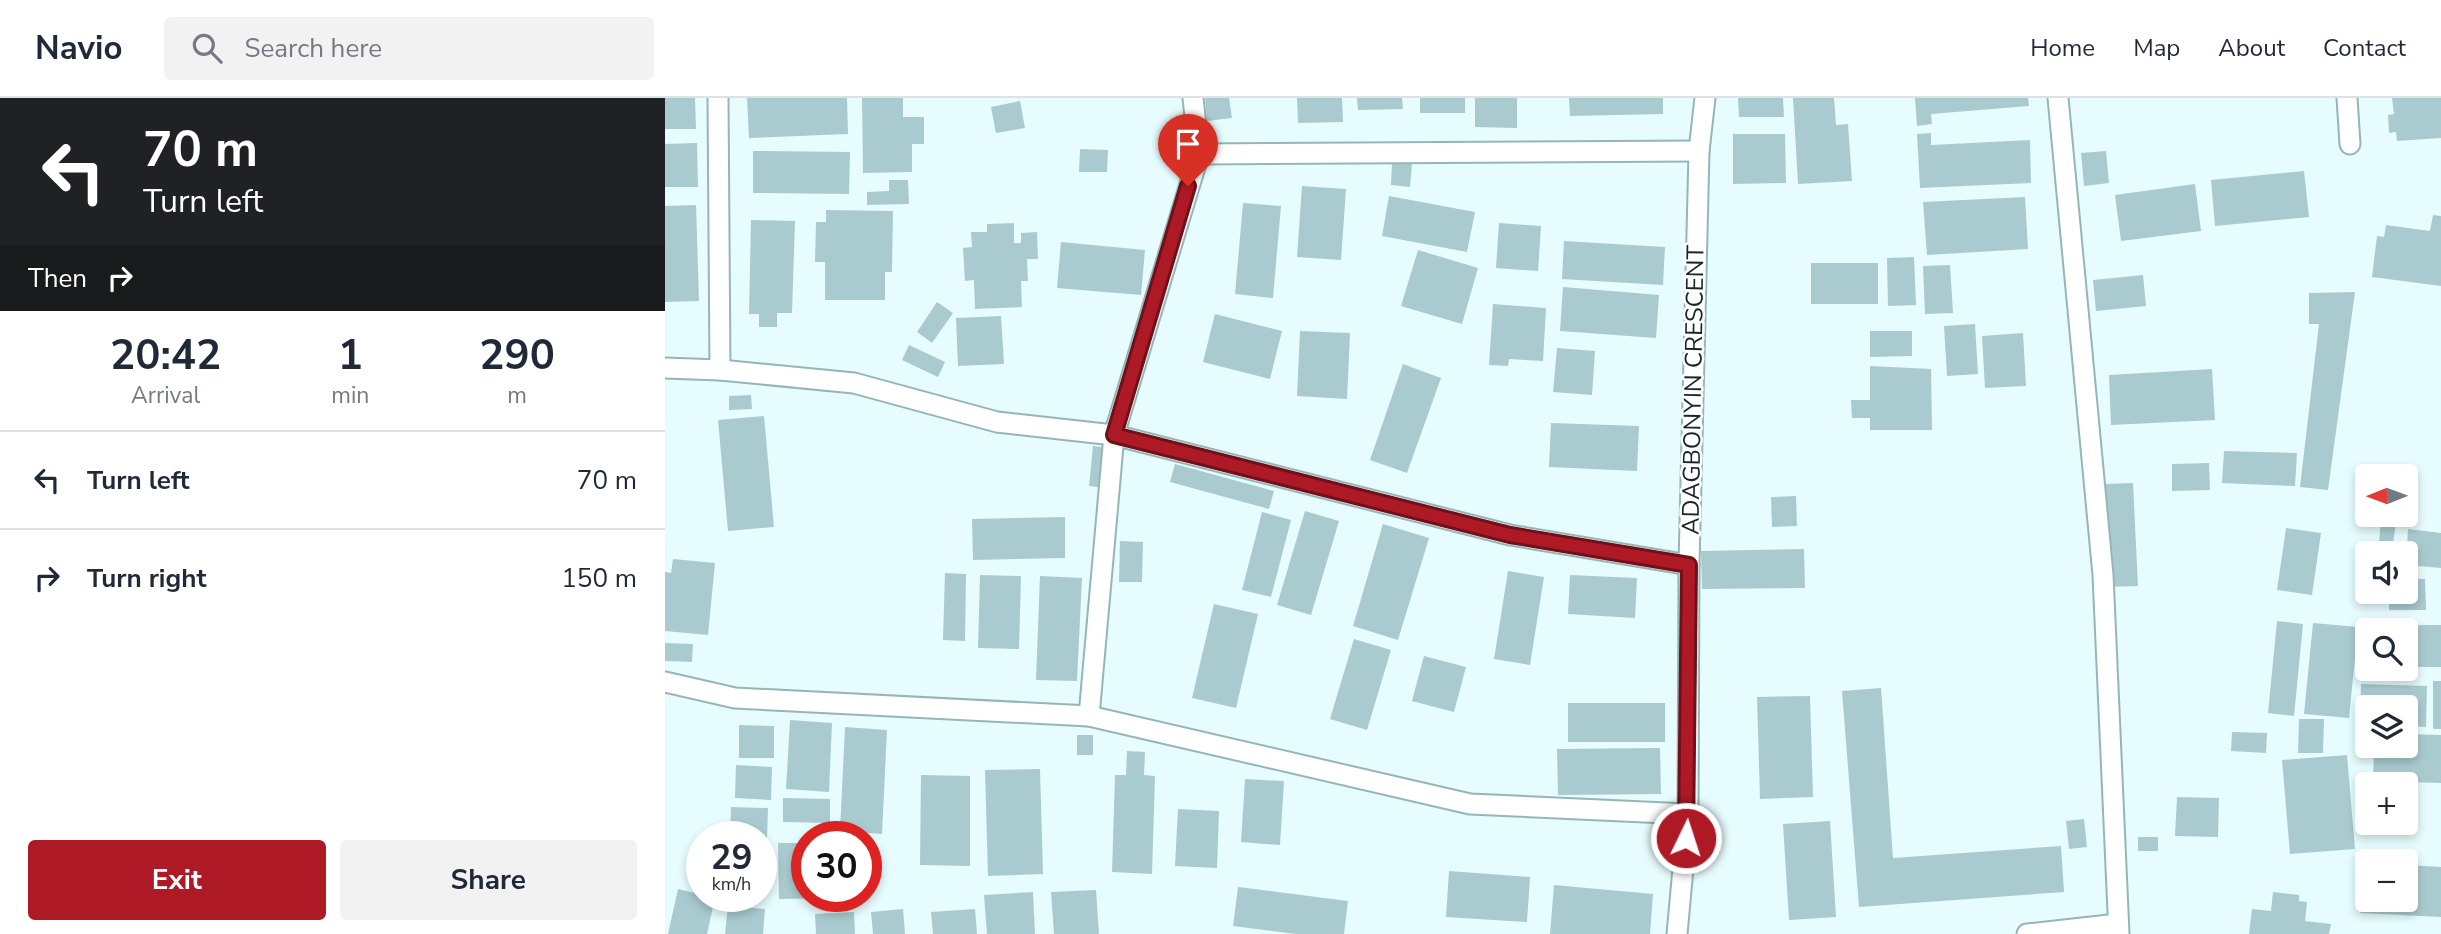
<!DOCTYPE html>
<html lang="en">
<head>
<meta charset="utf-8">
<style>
	body { margin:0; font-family:"Nunito Sans",sans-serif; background:#f2f2f3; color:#1f2937; height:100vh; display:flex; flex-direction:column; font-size:26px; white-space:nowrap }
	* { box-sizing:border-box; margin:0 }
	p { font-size:23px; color:#747a83 }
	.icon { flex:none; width:38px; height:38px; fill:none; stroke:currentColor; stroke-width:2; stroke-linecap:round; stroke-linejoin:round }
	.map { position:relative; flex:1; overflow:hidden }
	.side { display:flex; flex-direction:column; background:#fff; width:665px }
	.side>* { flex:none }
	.top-card { background:#202124; color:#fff; overflow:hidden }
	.needle { width:46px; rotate:269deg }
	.fabs { position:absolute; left:1690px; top:366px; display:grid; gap:14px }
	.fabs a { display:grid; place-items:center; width:63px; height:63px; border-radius:7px; background:#fff; box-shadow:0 4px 10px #0003; font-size:35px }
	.speed { position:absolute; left:21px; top:723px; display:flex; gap:14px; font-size:35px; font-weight:700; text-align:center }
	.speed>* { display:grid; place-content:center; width:91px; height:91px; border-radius:50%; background:#fff; box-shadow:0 4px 10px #0003; line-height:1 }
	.speed small { font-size:18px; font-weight:400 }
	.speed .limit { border:10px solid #d22; background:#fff; color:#111 }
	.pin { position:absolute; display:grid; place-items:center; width:60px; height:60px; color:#fff; margin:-72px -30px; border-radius:50% 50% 50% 0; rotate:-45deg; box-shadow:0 0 7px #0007 }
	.pin .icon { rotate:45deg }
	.me { position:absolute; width:77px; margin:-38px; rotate:4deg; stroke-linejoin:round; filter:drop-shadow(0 0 5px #0008) }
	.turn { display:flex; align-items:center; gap:24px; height:147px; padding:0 28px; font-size:32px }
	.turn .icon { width:91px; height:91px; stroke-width:2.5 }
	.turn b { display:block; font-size:49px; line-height:60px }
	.then { display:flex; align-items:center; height:66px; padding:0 28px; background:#0003; gap:14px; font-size:26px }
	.eta { display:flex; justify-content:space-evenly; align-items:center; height:119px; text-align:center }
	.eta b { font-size:42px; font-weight:700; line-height:49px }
	.button { display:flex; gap:14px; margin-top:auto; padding:14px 28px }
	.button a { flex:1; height:80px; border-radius:7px; background:#ad1925; color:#fff; font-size:28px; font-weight:700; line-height:80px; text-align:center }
	.button a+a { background:#f2f2f3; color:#1f2937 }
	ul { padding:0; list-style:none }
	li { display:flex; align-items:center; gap:21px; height:98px; padding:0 28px; border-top:2px solid #e0e1e3 }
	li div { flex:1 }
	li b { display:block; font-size:26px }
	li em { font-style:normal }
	header { display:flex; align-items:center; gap:42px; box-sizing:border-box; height:98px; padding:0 35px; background:#fff; border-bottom:2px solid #e0e1e3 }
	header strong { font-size:33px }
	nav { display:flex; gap:38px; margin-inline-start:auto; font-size:24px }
	.search { width:490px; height:63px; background:#f2f2f3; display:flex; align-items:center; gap:18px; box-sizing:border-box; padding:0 24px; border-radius:7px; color:#747a83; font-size:26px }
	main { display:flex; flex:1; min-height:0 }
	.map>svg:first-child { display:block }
	.building { fill:#a9cbcf }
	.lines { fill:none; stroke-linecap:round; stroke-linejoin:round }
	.street-casing { stroke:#95b6b9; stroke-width:23 }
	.street { stroke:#fff; stroke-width:19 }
	.route-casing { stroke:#701018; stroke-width:18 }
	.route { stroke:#ad1925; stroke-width:12 }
	.labels { text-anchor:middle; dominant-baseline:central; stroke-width:5; stroke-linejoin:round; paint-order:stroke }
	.street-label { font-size:24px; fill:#192627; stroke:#fff }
</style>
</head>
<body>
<header>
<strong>Navio</strong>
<div class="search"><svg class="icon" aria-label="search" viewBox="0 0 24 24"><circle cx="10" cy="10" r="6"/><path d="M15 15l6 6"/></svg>Search here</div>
<nav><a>Home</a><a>Map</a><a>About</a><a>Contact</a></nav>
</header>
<main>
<section class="side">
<div class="top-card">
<div class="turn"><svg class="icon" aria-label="left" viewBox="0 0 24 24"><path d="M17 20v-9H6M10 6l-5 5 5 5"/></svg><div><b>70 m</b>Turn left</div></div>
<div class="then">Then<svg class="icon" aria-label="right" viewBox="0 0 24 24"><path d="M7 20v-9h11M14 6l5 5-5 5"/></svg></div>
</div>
<div class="eta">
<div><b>20:42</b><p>Arrival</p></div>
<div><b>1</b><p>min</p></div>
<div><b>290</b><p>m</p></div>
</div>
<ul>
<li><svg class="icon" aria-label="left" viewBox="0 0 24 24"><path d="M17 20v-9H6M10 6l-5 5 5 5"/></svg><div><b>Turn left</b></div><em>70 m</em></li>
<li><svg class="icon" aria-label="right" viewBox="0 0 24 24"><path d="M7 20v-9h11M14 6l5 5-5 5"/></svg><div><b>Turn right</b></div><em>150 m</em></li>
</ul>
<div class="button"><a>Exit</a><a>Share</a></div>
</section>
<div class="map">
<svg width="1776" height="836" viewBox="0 0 1776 836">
	<rect width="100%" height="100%" fill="#e7fcfe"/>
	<g class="building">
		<path d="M 0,0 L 30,0 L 31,31 L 0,31 Z"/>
		<path d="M 82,0 L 182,0 L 183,36 L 84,40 Z"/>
		<path d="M 197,0 L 238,0 L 238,19 L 259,19 L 259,46 L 247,46 L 247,74 L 198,75 Z"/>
		<path d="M 540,0 L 564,0 L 567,20 L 542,23 Z"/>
		<path d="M 632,0 L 677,0 L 678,24 L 633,25 Z"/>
		<path d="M 692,0 L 737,0 L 738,11 L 693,12 Z"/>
		<rect x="755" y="0" width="45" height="15"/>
		<path d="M 810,0 L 852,0 L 852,30 L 810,29 Z"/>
		<path d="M 904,0 L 998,0 L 998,16 L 905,18 Z"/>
		<path d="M 1073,0 L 1118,0 L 1119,19 L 1074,19 Z"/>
		<path d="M 1128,0 L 1169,0 L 1171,27 L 1183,26 L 1187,83 L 1133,86 Z"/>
		<path d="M 1250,0 L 1363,0 L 1364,8 L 1266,16 L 1267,26 L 1252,28 Z"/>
		<path d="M 1727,0 L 1776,0 L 1776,40 L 1732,43 L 1731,34 L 1724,35 L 1723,17 L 1729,16 Z"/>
		<path d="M 355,3 L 360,30 L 331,35 L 326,9 Z"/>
		<path d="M 1266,35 L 1266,47 L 1365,42 L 1366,85 L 1255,90 L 1252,36 Z"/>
		<path d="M 1068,36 L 1120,36 L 1121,85 L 1068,86 Z"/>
		<path d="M 32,45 L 33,89 L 0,89 L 0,46 Z"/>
		<path d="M 415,51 L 443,52 L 442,74 L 414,74 Z"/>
		<path d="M 88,53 L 185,54 L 184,96 L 88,95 Z"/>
		<path d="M 1441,53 L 1444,85 L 1419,88 L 1416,55 Z"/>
		<path d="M 727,65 L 747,66 L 745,89 L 726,87 Z"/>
		<path d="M 1639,73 L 1644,119 L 1550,128 L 1546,82 Z"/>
		<path d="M 224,82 L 243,82 L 244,106 L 202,107 L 202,94 L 224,93 Z"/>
		<path d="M 1530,86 L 1536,133 L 1456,143 L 1450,97 Z"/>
		<path d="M 637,88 L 681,91 L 676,162 L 632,159 Z"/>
		<path d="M 724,98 L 810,114 L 802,154 L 717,138 Z"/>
		<path d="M 1360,99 L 1363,151 L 1262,157 L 1258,104 Z"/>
		<path d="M 578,105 L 616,108 L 608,200 L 570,196 Z"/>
		<path d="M 31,107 L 34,203 L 0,204 L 0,108 Z"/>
		<path d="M 161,112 L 228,113 L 227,174 L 220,174 L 220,202 L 160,202 L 160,164 L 150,164 L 151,124 L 161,124 Z"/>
		<path d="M 1768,117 L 1776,118 L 1776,188 L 1707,179 L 1712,138 L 1719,139 L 1721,127 L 1765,133 Z"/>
		<path d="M 86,122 L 130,123 L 127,215 L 112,215 L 112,229 L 94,229 L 94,216 L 84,216 Z"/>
		<path d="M 349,125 L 349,145 L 356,145 L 356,135 L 372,134 L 373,161 L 362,161 L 363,183 L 356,183 L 357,209 L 310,211 L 309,182 L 300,183 L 298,150 L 307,149 L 306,134 L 322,134 L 322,126 Z"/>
		<path d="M 834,125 L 876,128 L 873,173 L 831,170 Z"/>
		<path d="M 899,143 L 1000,149 L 998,187 L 897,181 Z"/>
		<path d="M 396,144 L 480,152 L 476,197 L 392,190 Z"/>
		<path d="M 753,152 L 813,170 L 797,226 L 736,208 Z"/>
		<path d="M 1249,159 L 1251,207 L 1223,208 L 1222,160 Z"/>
		<rect x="1146" y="165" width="67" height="41"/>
		<path d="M 1285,167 L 1288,215 L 1260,216 L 1258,168 Z"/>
		<path d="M 1478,177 L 1481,208 L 1431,213 L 1428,182 Z"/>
		<path d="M 898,189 L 994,197 L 991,240 L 895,233 Z"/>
		<path d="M 1690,194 L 1663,392 L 1635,389 L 1654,226 L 1644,226 L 1644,195 Z"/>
		<path d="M 272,204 L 288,215 L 267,245 L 252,234 Z"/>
		<path d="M 828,206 L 881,210 L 878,263 L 844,261 L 843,268 L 824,267 Z"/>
		<path d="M 550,216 L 617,233 L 605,281 L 538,264 Z"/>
		<path d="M 336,218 L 339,266 L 293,268 L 291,220 Z"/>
		<path d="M 1310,226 L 1313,276 L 1282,278 L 1279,228 Z"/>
		<path d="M 635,233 L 685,235 L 682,301 L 632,298 Z"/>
		<path d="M 1205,233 L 1247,233 L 1247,258 L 1205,259 Z"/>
		<path d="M 1358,235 L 1361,288 L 1320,290 L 1317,238 Z"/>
		<path d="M 244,247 L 280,264 L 273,279 L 237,262 Z"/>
		<path d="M 892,250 L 930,253 L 927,297 L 888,294 Z"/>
		<path d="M 738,266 L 776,280 L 742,375 L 705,362 Z"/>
		<path d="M 1205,268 L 1266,271 L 1267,332 L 1205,332 L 1205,320 L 1187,320 L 1186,302 L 1205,302 Z"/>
		<path d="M 1547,271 L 1550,322 L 1446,327 L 1444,277 Z"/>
		<path d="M 86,297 L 87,311 L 64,312 L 64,298 Z"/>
		<path d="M 99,318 L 109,429 L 63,433 L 53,322 Z"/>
		<path d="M 886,325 L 974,328 L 972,373 L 884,369 Z"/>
		<path d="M 428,348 L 445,350 L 441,390 L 424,388 Z"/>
		<path d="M 1559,353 L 1632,355 L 1630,388 L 1557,385 Z"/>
		<path d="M 1544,365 L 1545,392 L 1507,393 L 1507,366 Z"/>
		<path d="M 510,366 L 609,393 L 604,411 L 505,384 Z"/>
		<path d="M 1468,385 L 1473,488 L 1444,489 L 1439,386 Z"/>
		<path d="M 1131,398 L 1132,428 L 1107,429 L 1106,399 Z"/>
		<path d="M 640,413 L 674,423 L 646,517 L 612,507 Z"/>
		<path d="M 597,414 L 626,422 L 606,499 L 577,492 Z"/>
		<path d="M 400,419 L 400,460 L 308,462 L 307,421 Z"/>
		<path d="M 1716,422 L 1731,424 L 1728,446 L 1714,444 Z"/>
		<path d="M 718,426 L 764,440 L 733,542 L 688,528 Z"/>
		<path d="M 1621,430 L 1656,435 L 1647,497 L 1612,492 Z"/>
		<path d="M 1743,431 L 1776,435 L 1776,470 L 1741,467 Z"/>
		<path d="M 455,443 L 478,444 L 477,484 L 454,484 Z"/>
		<path d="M 1139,451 L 1140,490 L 1037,491 L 1036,453 Z"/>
		<path d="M 8,461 L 50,465 L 43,537 L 0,533 L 0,474 L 6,475 Z"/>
		<path d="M 843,473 L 879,479 L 865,567 L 829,561 Z"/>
		<path d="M 280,475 L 301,476 L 300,543 L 278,542 Z"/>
		<path d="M 315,477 L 356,478 L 354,551 L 313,550 Z"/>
		<path d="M 905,477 L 972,480 L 970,520 L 903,516 Z"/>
		<path d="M 375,478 L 417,480 L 412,583 L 371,582 Z"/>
		<path d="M 1741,481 L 1760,481 L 1761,512 L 1724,512 L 1724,494 L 1741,494 Z"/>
		<path d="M 549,506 L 593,516 L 571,610 L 527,600 Z"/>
		<path d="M 1612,523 L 1638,526 L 1629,618 L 1603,615 Z"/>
		<path d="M 1648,525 L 1693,529 L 1684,620 L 1639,616 Z"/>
		<path d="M 1721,527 L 1776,527 L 1776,569 L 1741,569 L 1741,532 L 1721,532 Z"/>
		<path d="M 689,541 L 726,552 L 702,632 L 665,621 Z"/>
		<path d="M 0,545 L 28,546 L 27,564 L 0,563 Z"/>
		<path d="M 759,558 L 801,569 L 789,614 L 747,603 Z"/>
		<rect x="1768" y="583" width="8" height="48"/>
		<path d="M 1696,586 L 1762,588 L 1761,629 L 1741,628 L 1741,609 L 1703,609 L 1703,627 L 1695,627 Z"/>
		<path d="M 1216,590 L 1228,760 L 1396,748 L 1399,794 L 1194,809 L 1177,593 Z"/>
		<path d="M 1145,598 L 1148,699 L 1095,701 L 1092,599 Z"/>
		<rect x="903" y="605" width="97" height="39"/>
		<path d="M 1634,621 L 1659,621 L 1658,655 L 1633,655 Z"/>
		<path d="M 125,622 L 167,625 L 164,694 L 121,691 Z"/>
		<path d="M 74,627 L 109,628 L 109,660 L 74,660 Z"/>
		<path d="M 180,629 L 222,632 L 217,736 L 175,733 Z"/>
		<path d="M 1567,634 L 1602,635 L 1601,655 L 1566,653 Z"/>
		<path d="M 1741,636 L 1776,637 L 1776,685 L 1708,683 L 1709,648 L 1741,648 Z"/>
		<rect x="412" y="637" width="16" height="20"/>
		<path d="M 995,650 L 996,696 L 893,697 L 892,651 Z"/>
		<path d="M 462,653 L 480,654 L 479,677 L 490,678 L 487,776 L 447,774 L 450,677 L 461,677 Z"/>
		<path d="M 1682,657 L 1690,751 L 1625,756 L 1617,662 Z"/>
		<path d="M 71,667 L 107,669 L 106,702 L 70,700 Z"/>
		<path d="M 375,671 L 378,776 L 323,778 L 320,672 Z"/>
		<path d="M 256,677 L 305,678 L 305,768 L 255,767 Z"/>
		<path d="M 580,681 L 619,683 L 615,747 L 576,744 Z"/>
		<path d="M 1512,699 L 1554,700 L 1553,739 L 1510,738 Z"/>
		<path d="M 118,700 L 165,701 L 165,725 L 118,724 Z"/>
		<path d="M 66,709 L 103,710 L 102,741 L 65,738 Z"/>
		<path d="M 513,711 L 554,713 L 552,770 L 510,768 Z"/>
		<path d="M 1419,721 L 1422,749 L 1404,751 L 1401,723 Z"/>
		<path d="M 1165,723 L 1171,819 L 1124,822 L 1118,726 Z"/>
		<rect x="1473" y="739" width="20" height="14"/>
		<path d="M 113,745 L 142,745 L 142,798 L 174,800 L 114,801 Z"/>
		<path d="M 1698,764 L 1703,765 L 1703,802 L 1741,802 L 1741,767 L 1776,769 L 1776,819 L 1695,815 Z"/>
		<path d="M 784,773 L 865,779 L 862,824 L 781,819 Z"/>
		<path d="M 889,787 L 988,796 L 985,836 L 885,836 Z"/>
		<path d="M 573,789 L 683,803 L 679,836 L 631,836 L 568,828 Z"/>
		<path d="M 13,791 L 50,800 L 42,836 L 3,836 Z"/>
		<path d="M 431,792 L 434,836 L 389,836 L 386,794 Z"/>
		<path d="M 368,794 L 370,836 L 322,836 L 319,797 Z"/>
		<path d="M 1608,794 L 1634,797 L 1634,803 L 1642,804 L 1640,823 L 1666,826 L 1664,836 L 1584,836 L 1587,811 L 1606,813 Z"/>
		<path d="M 63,807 L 100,811 L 98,836 L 60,836 Z"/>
		<path d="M 238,811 L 240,836 L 208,836 L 206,814 Z"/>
		<path d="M 310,811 L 312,836 L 268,836 L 266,814 Z"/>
		<path d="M 189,814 L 190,836 L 151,836 L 150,816 Z"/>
	</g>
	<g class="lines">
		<g class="street-casing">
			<g id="street">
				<path d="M 53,0 L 55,272"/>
				<path d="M 1393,0 L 1438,477 L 1454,836"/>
				<path d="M 1682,0 L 1685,46"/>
				<path d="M 534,56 L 1034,53"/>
				<path d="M 0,270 L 55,272 L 189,285 L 332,324 L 449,337 L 845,437 L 1024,467"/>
				<path d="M 0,584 L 70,600 L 424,618 L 805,706 L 1023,716"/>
				<path d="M 424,618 L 449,337 L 534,56 L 528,0"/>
				<path d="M 1012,836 L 1023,716 L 1024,467 L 1034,53 L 1040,0"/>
				<path d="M 1362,836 L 1453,826"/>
			</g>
		</g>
		<use href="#street" class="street"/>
	</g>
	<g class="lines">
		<g class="route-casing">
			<path id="route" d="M 523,88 L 449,337 L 845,437 L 1024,467 L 1021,740"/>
		</g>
		<use href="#route" class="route"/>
	</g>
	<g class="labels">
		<g class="street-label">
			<text transform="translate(1028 292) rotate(-89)">ADAGBONYIN CRESCENT</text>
		</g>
	</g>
</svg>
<div class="fabs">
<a><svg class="needle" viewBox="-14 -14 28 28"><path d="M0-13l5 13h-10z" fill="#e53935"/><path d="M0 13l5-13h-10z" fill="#747a83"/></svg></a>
<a><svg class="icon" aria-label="sound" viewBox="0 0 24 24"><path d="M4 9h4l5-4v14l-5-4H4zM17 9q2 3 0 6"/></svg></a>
<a><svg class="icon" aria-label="search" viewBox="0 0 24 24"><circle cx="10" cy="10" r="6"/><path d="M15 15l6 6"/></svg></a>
<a><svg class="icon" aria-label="layers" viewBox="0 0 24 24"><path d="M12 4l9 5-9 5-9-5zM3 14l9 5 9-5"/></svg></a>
<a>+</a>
<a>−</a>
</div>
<div class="speed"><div>29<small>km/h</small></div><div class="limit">30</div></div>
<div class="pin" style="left:523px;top:88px;background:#d93025"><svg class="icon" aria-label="arrive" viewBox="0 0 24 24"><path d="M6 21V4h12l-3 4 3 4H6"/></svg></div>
<svg class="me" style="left:1021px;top:740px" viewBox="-20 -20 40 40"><circle r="17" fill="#ad1925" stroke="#fff" stroke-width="3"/><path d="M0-11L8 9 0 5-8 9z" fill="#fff"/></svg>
</div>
</main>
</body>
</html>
